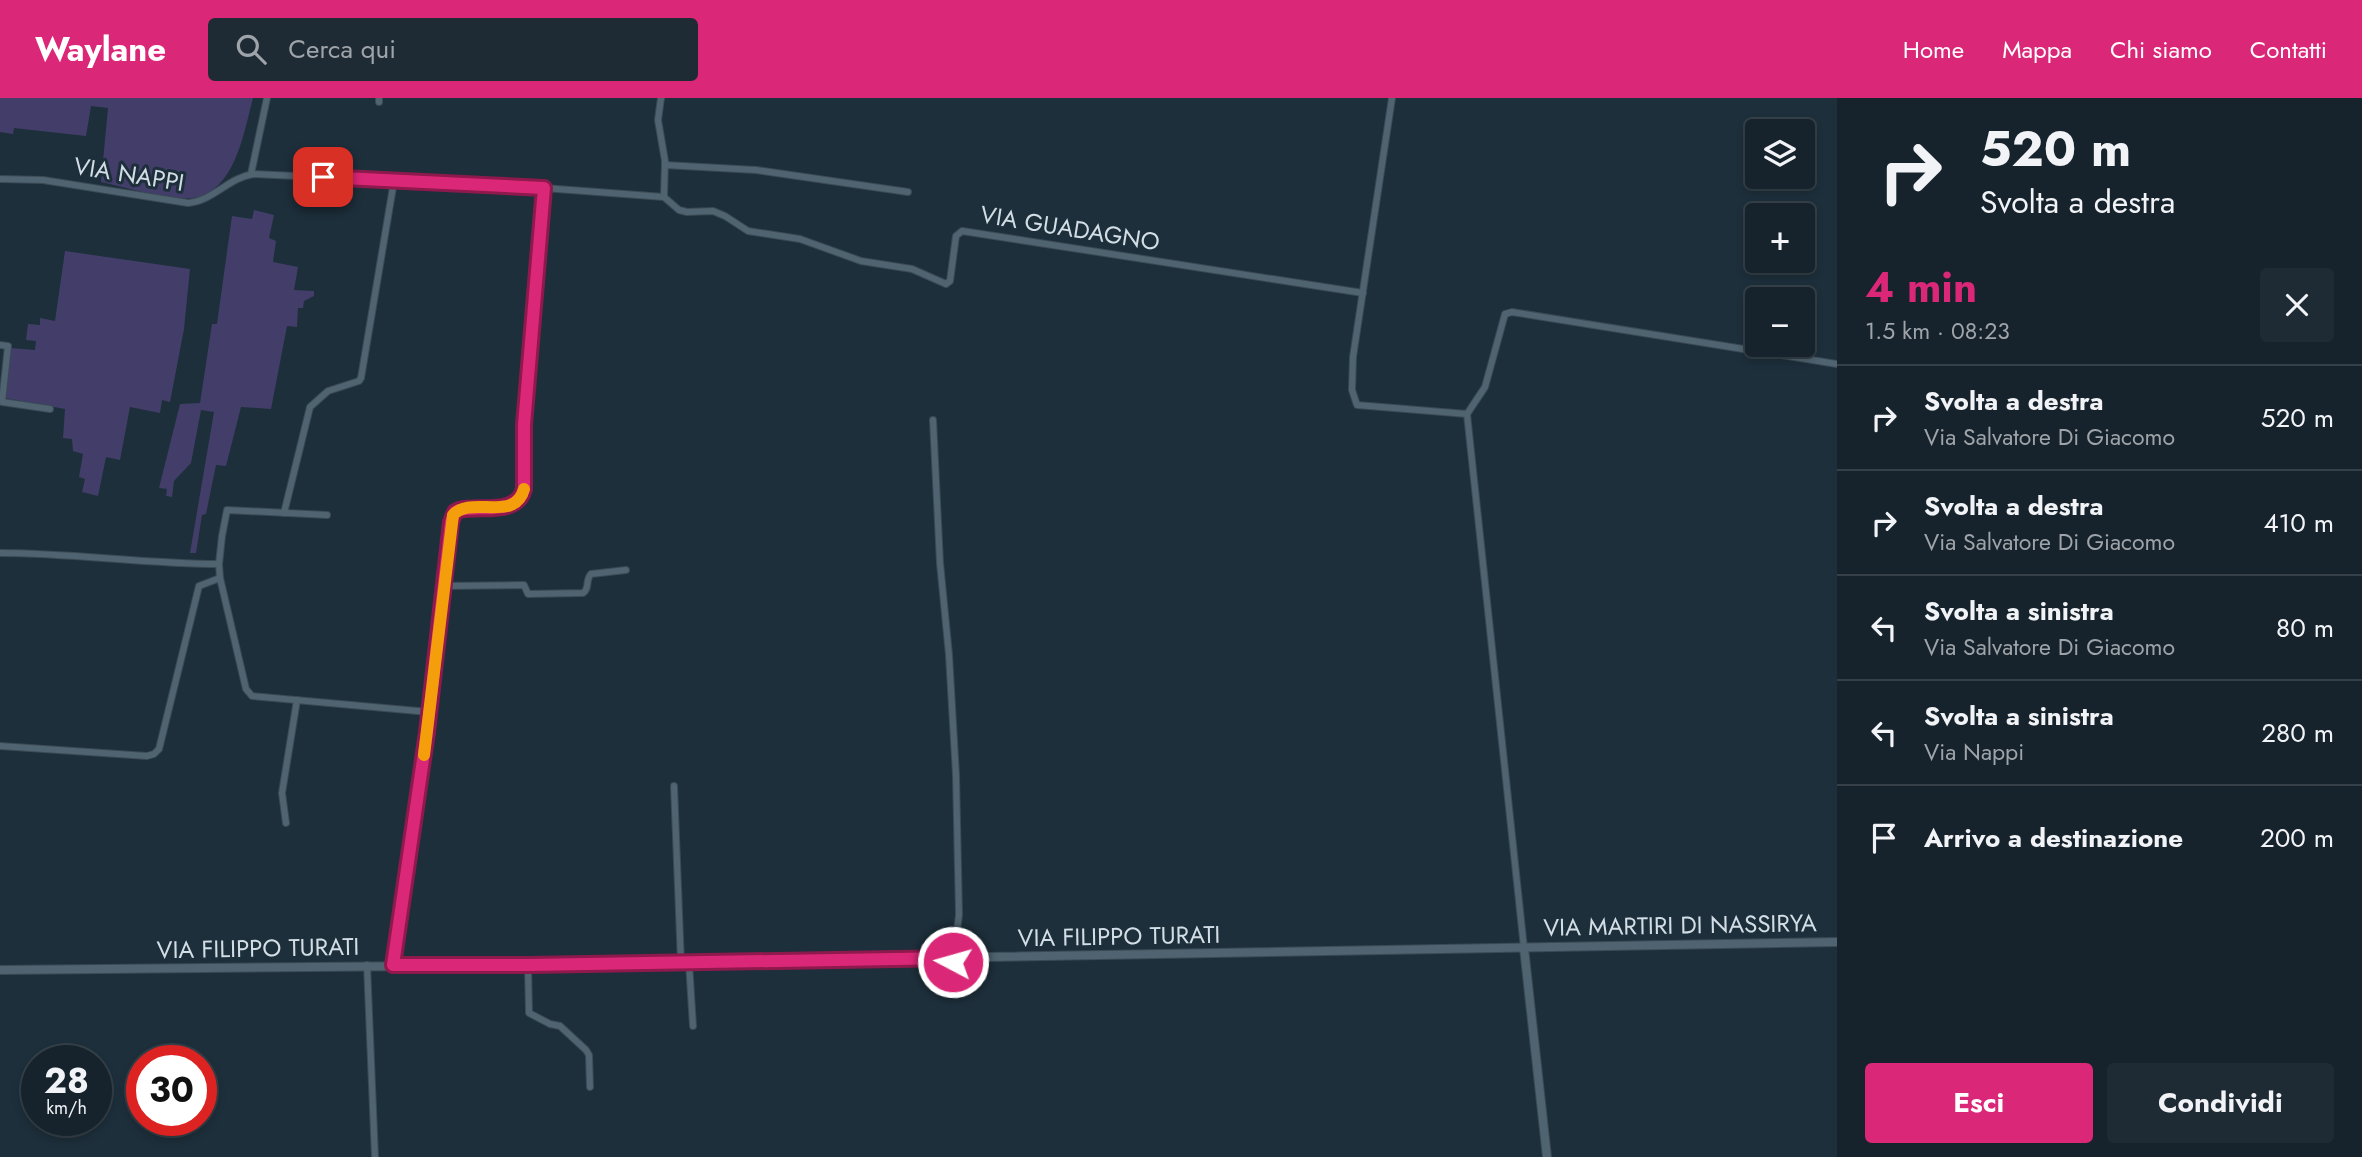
<!DOCTYPE html>
<html lang="it">
<head>
<meta charset="utf-8">
<style>
	body { margin:0; font-family:Jost,sans-serif; background:#1f2b34; color:#f1f3f6; height:100vh; display:flex; flex-direction:column; font-size:26px; white-space:nowrap }
	* { box-sizing:border-box; margin:0 }
	p { font-size:23px; color:#9ea4a9 }
	.icon { flex:none; width:38px; height:38px; fill:none; stroke:currentColor; stroke-width:2; stroke-linecap:round; stroke-linejoin:round }
	.map { position:relative; flex:1; overflow:hidden }
	.sheet { display:flex; flex-direction:column; background:#16232c; width:525px }
	.sheet>* { flex:none }
	.guide { background:#16232c; color:#f1f3f6; overflow:hidden }
	.tools { position:absolute; left:1745px; top:21px; display:grid; gap:14px }
	.tools a { display:grid; place-items:center; width:70px; height:70px; border-radius:7px; background:#16232c; box-shadow:0 4px 10px #0003,0 0 0 2px #354048; font-size:35px }
	.speed { position:absolute; left:21px; top:947px; display:flex; gap:14px; font-size:35px; font-weight:700; text-align:center }
	.speed>* { display:grid; place-content:center; width:91px; height:91px; border-radius:50%; background:#16232c; box-shadow:0 4px 10px #0003,0 0 0 2px #354048; line-height:1 }
	.speed small { font-size:18px; font-weight:400 }
	.speed .limit { border:10px solid #d22; background:#fff; color:#111 }
	.pin { position:absolute; display:grid; place-items:center; width:60px; height:60px; color:#fff; margin:-30px; border-radius:14px; box-shadow:0 4px 10px #0006 }
	.me { position:absolute; width:77px; margin:-38px; rotate:276deg; stroke-linejoin:round; filter:drop-shadow(0 0 5px #0008) }
	.turn { display:flex; align-items:center; gap:24px; height:147px; padding:0 28px; font-size:32px }
	.turn .icon { width:91px; height:91px; stroke-width:2.5 }
	.turn b { display:block; font-size:49px; line-height:60px }
	.round { display:grid; place-items:center; flex:none; width:74px; height:74px; border-radius:7px; background:#1f2b34 }
	.summary { display:flex; align-items:center; justify-content:space-between; height:119px; padding:0 28px }
	h1 { font-size:42px; font-weight:700; line-height:52px; color:#db2777 }
	.button { display:flex; gap:14px; margin-top:auto; padding:14px 28px }
	.button a { flex:1; height:80px; border-radius:7px; background:#db2777; color:#fff; font-size:28px; font-weight:700; line-height:80px; text-align:center }
	.button a+a { background:#1f2b34; color:#f1f3f6 }
	ul { padding:0; list-style:none }
	li { display:flex; align-items:center; gap:21px; height:105px; padding:0 28px; border-top:2px solid #354048 }
	li div { flex:1 }
	li b { display:block; font-size:26px }
	li em { font-style:normal }
	header { display:flex; align-items:center; gap:42px; box-sizing:border-box; height:98px; padding:0 35px; background:#db2777; color:#fff }
	header strong { font-size:33px }
	nav { display:flex; gap:38px; margin-inline-start:auto; font-size:24px }
	.search { width:490px; height:63px; background:#1f2b34; display:flex; align-items:center; gap:18px; box-sizing:border-box; padding:0 24px; border-radius:7px; color:#9ea4a9; font-size:26px }
	main { display:flex; flex:1; min-height:0 }
	.map>svg:first-child { display:block }
	.green { fill:#423e69 }
	.lines { fill:none; stroke-linecap:round; stroke-linejoin:round }
	.minor-casing { stroke:#3a4a55; stroke-width:8 }
	.tertiary-casing { stroke:#3a4a55; stroke-width:10 }
	.minor { stroke:#4f6370; stroke-width:6 }
	.tertiary { stroke:#4f6370; stroke-width:8 }
	.route-casing { stroke:#8e194d; stroke-width:18 }
	.route { stroke:#db2777; stroke-width:12 }
	.slow { stroke:#f59e0b; stroke-width:12 }
	.labels { text-anchor:middle; dominant-baseline:central; stroke-width:6; stroke-linejoin:round; paint-order:stroke }
	.street-label { font-size:24px; fill:#d2dde5; stroke:#1d2f3b }
</style>
</head>
<body>
<header>
<strong>Waylane</strong>
<div class="search"><svg class="icon" aria-label="search" viewBox="0 0 24 24"><circle cx="10" cy="10" r="6"/><path d="M15 15l6 6"/></svg>Cerca qui</div>
<nav><a>Home</a><a>Mappa</a><a>Chi siamo</a><a>Contatti</a></nav>
</header>
<main>
<div class="map">
<svg width="1837" height="1059" viewBox="0 0 1837 1059">
	<rect width="100%" height="100%" fill="#1d2f3b"/>
	<g class="green">
		<path d="M 0,0 L 253,0 C 244,34 235,95 192,100 C 169,103 125,89 101,84 L 108,10 L 91,8 L 86,38 L 14,30 L 13,36 L 0,34 Z"/>
		<path d="M 254,112 L 274,117 L 269,140 L 276,143 L 273,164 L 298,169 L 294,192 L 314,193 L 314,198 L 304,203 L 303,210 L 298,210 L 297,229 L 287,228 L 271,311 L 241,309 L 226,368 L 216,367 L 206,416 L 202,417 L 196,455 L 190,455 L 214,314 L 201,312 L 191,365 L 174,383 L 172,399 L 166,398 L 167,391 L 159,390 L 180,306 L 200,305 L 212,226 L 217,226 L 232,118 L 252,121 Z"/>
		<path d="M 65,153 L 190,171 L 184,231 L 170,304 L 162,302 L 160,315 L 130,309 L 120,362 L 106,359 L 98,398 L 82,394 L 85,381 L 79,379 L 83,356 L 73,353 L 72,341 L 63,340 L 65,311 L 5,300 L 10,250 L 35,252 L 36,243 L 26,242 L 28,226 L 40,227 L 40,220 L 55,223 Z"/>
	</g>
	<g class="lines">
		<g class="minor-casing">
			<g id="minor">
				<path d="M 661,0 L 658,22 L 665,63 L 664,99"/>
				<path d="M 1392,0 L 1353,259 L 1352,292 L 1357,307 L 1467,316"/>
				<path d="M 379,4 L 379,0"/>
				<path d="M 665,67 L 756,72 L 908,94"/>
				<path d="M 251,76 L 267,0"/>
				<path d="M 0,81 L 43,82 L 188,105 C 213,103 228,80 253,76 L 544,90 L 664,99"/>
				<path d="M 664,99 L 679,112 L 687,114 L 713,113 L 725,118 L 748,133 L 800,141 L 861,163 L 912,171 L 946,186 L 950,183 L 956,138 L 962,133 L 1363,195"/>
				<path d="M 0,247 L 8,248 L 2,304 L 50,311"/>
				<path d="M 933,322 L 940,465 L 949,557 L 956,677 L 959,817 L 953,864 L 954,895"/>
				<path d="M 284,415 L 310,309 L 328,293 L 359,283 L 361,280 L 394,83"/>
				<path d="M 0,455 C 73,455 146,466 219,466 L 220,480 L 246,591 L 252,598 L 429,614"/>
				<path d="M 219,466 L 222,438 L 227,412 L 327,417"/>
				<path d="M 443,488 L 524,487 L 528,496 L 583,495 C 590,491 585,482 591,476 L 626,472"/>
				<path d="M 0,648 L 147,658 L 154,656 L 159,651 L 199,488 L 220,480"/>
				<path d="M 674,688 L 681,865"/>
				<path d="M 286,725 L 282,695 L 297,602"/>
				<path d="M 1524,850 L 1467,316 L 1485,289 L 1505,216 L 1512,214 L 1837,266"/>
				<path d="M 689,865 L 693,928"/>
				<path d="M 367,867 L 375,1059"/>
				<path d="M 393,867 L 427,634 L 451,424 L 455,414 L 459,412 C 481,407 517,419 524,391 L 524,327 L 544,90"/>
				<path d="M 528,867 L 529,915 L 550,926 L 560,928 L 586,952 L 589,957 L 590,989"/>
			</g>
		</g>
		<g class="tertiary-casing">
			<g id="tertiary">
				<path d="M 1524,850 L 1547,1059"/>
				<path d="M 0,872 L 528,867 L 1837,844"/>
			</g>
		</g>
		<use href="#minor" class="minor"/>
		<use href="#tertiary" class="tertiary"/>
	</g>
	<g class="lines">
		<g class="route-casing">
			<path id="route" d="M 323,79 L 544,90 L 524,327 L 524,391 C 517,418 481,407 459,412 L 455,414 L 451,424 L 427,634 L 393,867 L 528,867 L 954,860 L 953,864"/>
		</g>
		<use href="#route" class="route"/>
		<path class="slow" d="M 424,657 L 453,417 C 471,397 515,425 524,391"/>
	</g>
	<g class="labels">
		<g class="street-label">
			<text transform="translate(129 76) rotate(9)">VIA NAPPI</text>
			<text transform="translate(1070 130) rotate(9)">VIA GUADAGNO</text>
			<text transform="translate(1680 827) rotate(-1)">VIA MARTIRI DI NASSIRYA</text>
			<text transform="translate(1119 838) rotate(-1)">VIA FILIPPO TURATI</text>
			<text transform="translate(258 850) rotate(-1)">VIA FILIPPO TURATI</text>
		</g>
	</g>
</svg>
<div class="tools">
<a><svg class="icon" aria-label="layers" viewBox="0 0 24 24"><path d="M12 4l9 5-9 5-9-5zM3 14l9 5 9-5"/></svg></a>
<a>+</a>
<a>−</a>
</div>
<div class="speed"><div>28<small>km/h</small></div><div class="limit">30</div></div>
<div class="pin" style="left:323px;top:79px;background:#d93025"><svg class="icon" aria-label="arrive" viewBox="0 0 24 24"><path d="M6 21V4h12l-3 4 3 4H6"/></svg></div>
<svg class="me" style="left:953px;top:864px" viewBox="-20 -20 40 40"><circle r="17" fill="#db2777" stroke="#fff" stroke-width="3"/><path d="M0-11L8 9 0 5-8 9z" fill="#fff"/></svg>
</div>
<section class="sheet">
<div class="guide">
<div class="turn"><svg class="icon" aria-label="right" viewBox="0 0 24 24"><path d="M7 20v-9h11M14 6l5 5-5 5"/></svg><div><b>520 m</b>Svolta a destra</div></div>
</div>
<div class="summary"><div><h1>4 min</h1><p>1.5 km · 08:23</p></div><a class="round"><svg class="icon" aria-label="close" viewBox="0 0 24 24"><path d="M6 6l12 12M18 6L6 18"/></svg></a></div>
<ul>
<li><svg class="icon" aria-label="right" viewBox="0 0 24 24"><path d="M7 20v-9h11M14 6l5 5-5 5"/></svg><div><b>Svolta a destra</b><p>Via Salvatore Di Giacomo</p></div><em>520 m</em></li>
<li><svg class="icon" aria-label="right" viewBox="0 0 24 24"><path d="M7 20v-9h11M14 6l5 5-5 5"/></svg><div><b>Svolta a destra</b><p>Via Salvatore Di Giacomo</p></div><em>410 m</em></li>
<li><svg class="icon" aria-label="left" viewBox="0 0 24 24"><path d="M17 20v-9H6M10 6l-5 5 5 5"/></svg><div><b>Svolta a sinistra</b><p>Via Salvatore Di Giacomo</p></div><em>80 m</em></li>
<li><svg class="icon" aria-label="left" viewBox="0 0 24 24"><path d="M17 20v-9H6M10 6l-5 5 5 5"/></svg><div><b>Svolta a sinistra</b><p>Via Nappi</p></div><em>280 m</em></li>
<li><svg class="icon" aria-label="arrive" viewBox="0 0 24 24"><path d="M6 21V4h12l-3 4 3 4H6"/></svg><div><b>Arrivo a destinazione</b></div><em>200 m</em></li>
</ul>
<div class="button"><a>Esci</a><a>Condividi</a></div>
</section>
</main>
</body>
</html>
